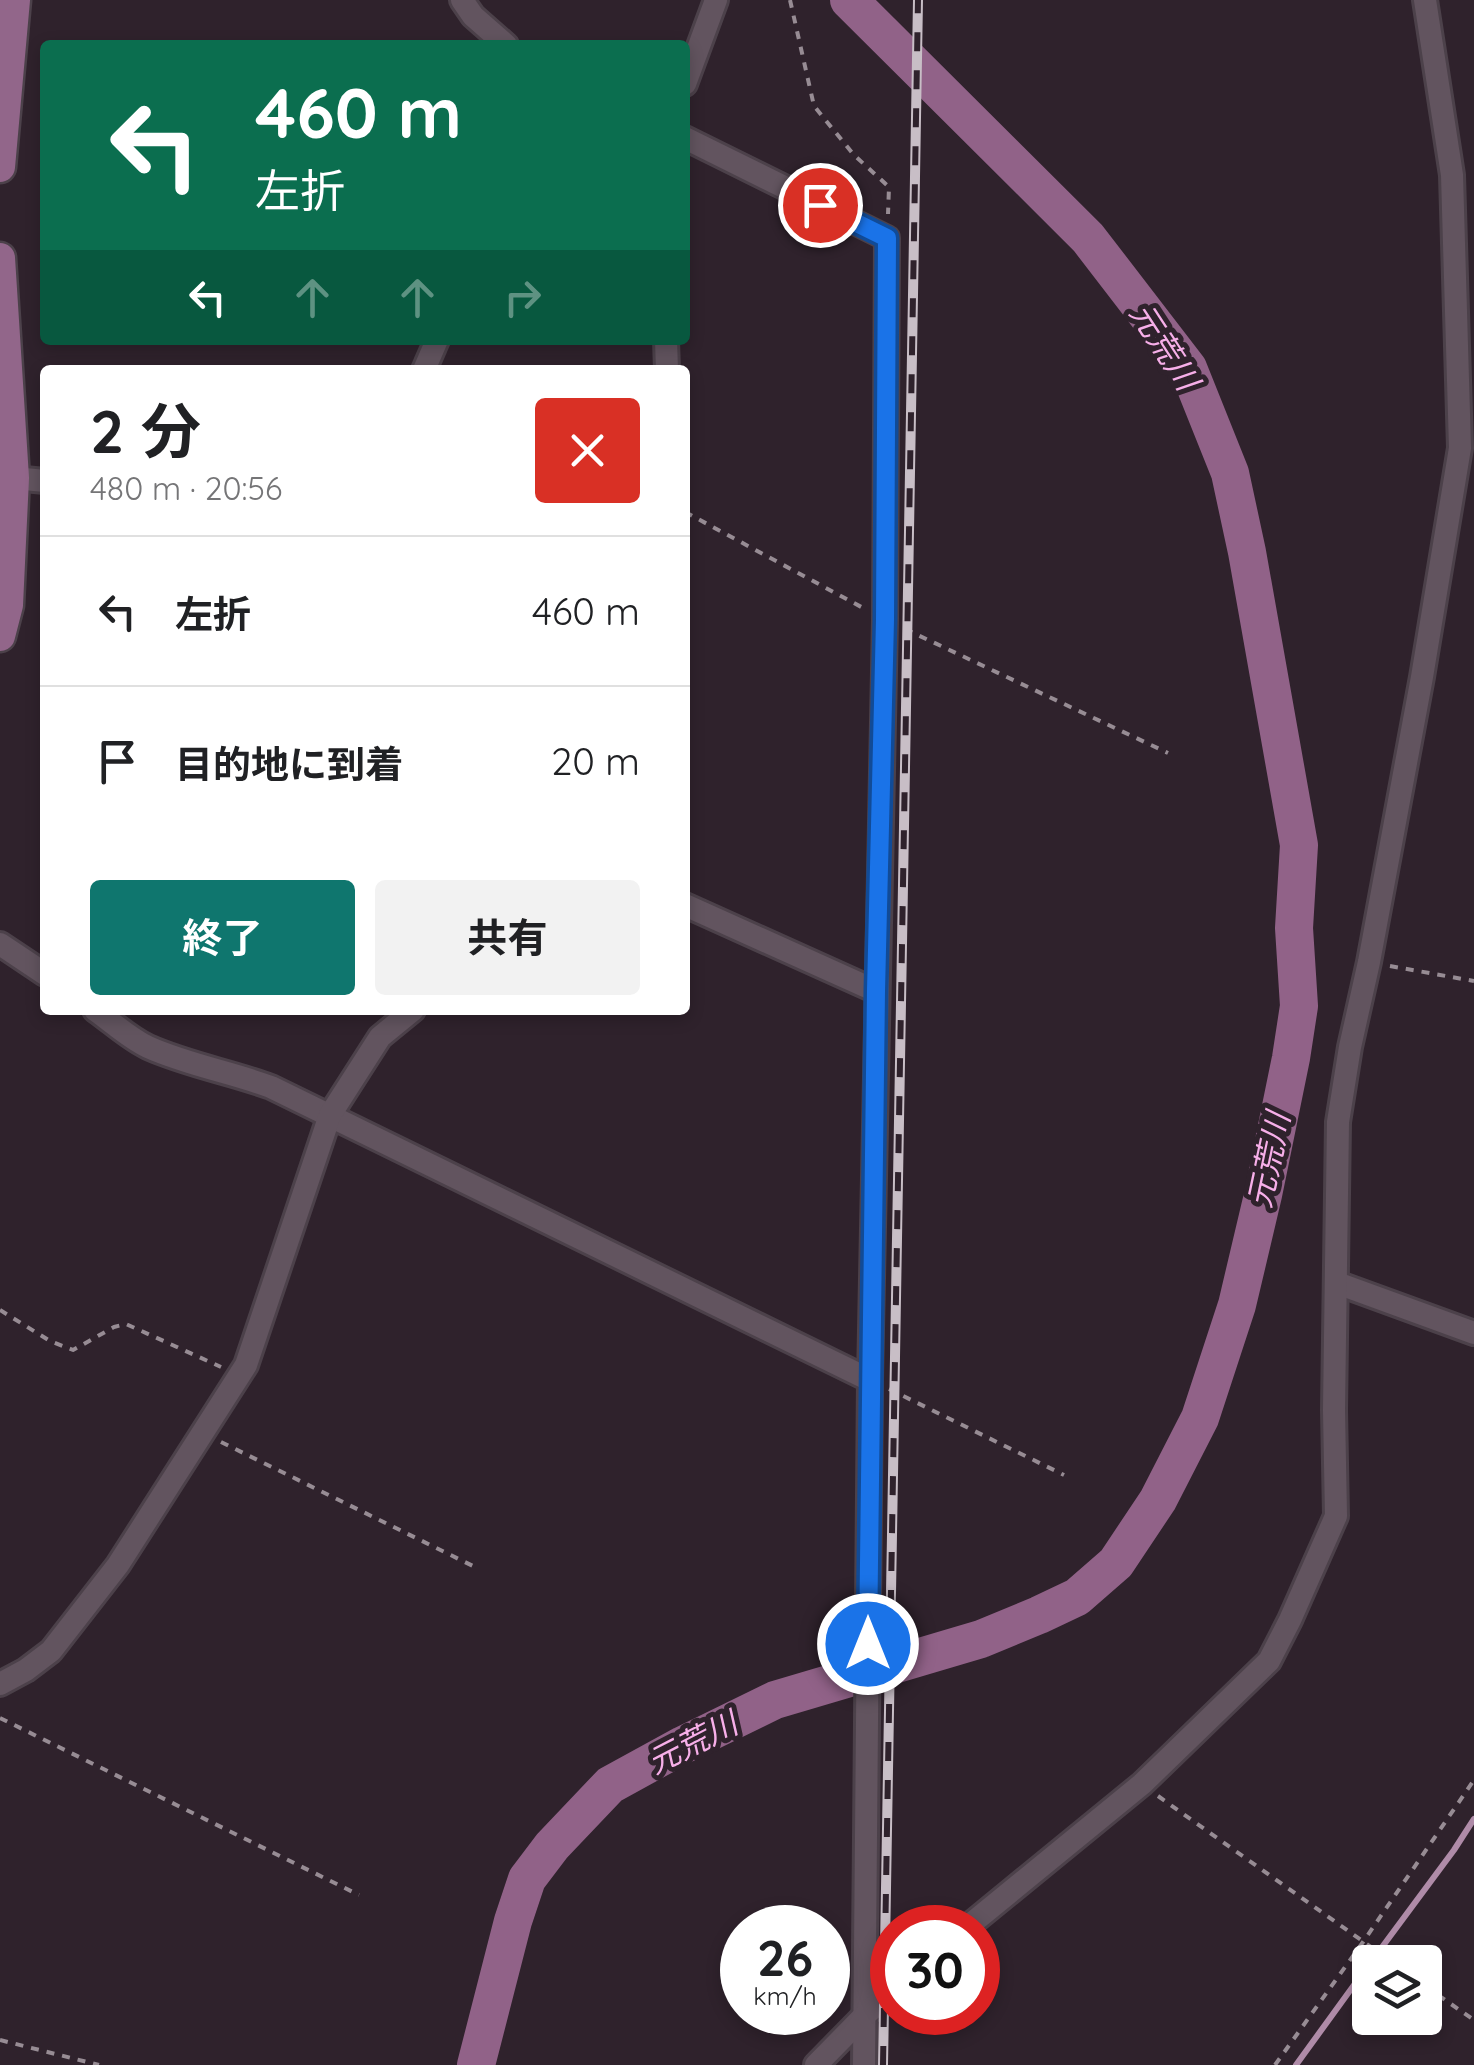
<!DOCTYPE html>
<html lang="ja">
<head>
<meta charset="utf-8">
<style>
	body { margin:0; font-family:Quicksand,"Noto Sans JP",sans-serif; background:#f2f2f2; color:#202124; height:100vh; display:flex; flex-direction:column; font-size:38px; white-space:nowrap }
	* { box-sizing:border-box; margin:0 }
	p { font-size:32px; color:#757577 }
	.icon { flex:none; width:55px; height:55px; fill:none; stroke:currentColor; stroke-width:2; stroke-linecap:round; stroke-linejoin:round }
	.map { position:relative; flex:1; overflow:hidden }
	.details { position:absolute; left:40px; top:365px; width:650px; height:650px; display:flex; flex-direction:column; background:#fff; border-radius:10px; box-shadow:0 5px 15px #0003 }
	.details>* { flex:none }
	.banner { position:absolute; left:40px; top:40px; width:650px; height:305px; border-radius:10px; box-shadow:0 5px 15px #0003; background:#0b6e4f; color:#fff; overflow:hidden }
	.buttons { position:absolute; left:1352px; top:1945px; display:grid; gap:20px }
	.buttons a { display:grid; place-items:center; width:90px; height:90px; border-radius:10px; background:#fff; box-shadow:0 5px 15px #0003; font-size:50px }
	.speed { position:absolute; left:720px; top:1905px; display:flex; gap:20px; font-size:50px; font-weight:700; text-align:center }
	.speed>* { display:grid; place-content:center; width:130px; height:130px; border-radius:50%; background:#fff; box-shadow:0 5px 15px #0003; line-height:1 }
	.speed small { font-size:25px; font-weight:400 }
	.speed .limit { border:15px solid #d22; background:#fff; color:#111 }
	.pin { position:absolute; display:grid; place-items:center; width:85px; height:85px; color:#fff; margin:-42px; border:5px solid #fff; border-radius:50%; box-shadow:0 2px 10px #0007 }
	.me { position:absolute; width:110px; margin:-55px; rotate:0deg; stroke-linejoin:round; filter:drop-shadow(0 0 8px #0008) }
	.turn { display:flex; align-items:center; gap:35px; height:210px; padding:0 50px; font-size:45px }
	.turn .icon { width:130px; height:130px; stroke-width:2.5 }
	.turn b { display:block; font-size:70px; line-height:85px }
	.lanes { display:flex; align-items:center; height:95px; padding:0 50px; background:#0003; justify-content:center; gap:50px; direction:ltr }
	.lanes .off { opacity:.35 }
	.round { display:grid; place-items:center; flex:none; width:105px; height:105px; border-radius:10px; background:#f2f2f2 }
	.headline { display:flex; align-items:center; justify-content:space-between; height:170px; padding:0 50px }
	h1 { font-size:60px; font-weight:700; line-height:75px }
	.button { display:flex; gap:20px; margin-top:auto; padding:20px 50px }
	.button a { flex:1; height:115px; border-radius:10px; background:#0f766e; color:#fff; font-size:40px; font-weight:700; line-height:115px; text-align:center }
	.button a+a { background:#f2f2f2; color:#202124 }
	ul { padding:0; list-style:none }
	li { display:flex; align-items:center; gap:30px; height:150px; padding:0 50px; border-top:2px solid #e0e0e0 }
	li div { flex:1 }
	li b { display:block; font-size:38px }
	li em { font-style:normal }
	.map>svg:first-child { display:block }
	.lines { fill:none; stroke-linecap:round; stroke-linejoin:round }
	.stream { stroke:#af8ba8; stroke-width:6 }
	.river { stroke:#916288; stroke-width:38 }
	.minor-casing { stroke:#4c414a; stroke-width:28 }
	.major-casing { stroke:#4c414a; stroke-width:35 }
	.path { stroke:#978c94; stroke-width:4; stroke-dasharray:8 8; stroke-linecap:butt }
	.minor { stroke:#62545f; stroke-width:22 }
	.major { stroke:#92668a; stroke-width:30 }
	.rail-casing { stroke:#c8bec6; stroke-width:10 }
	.rail { stroke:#2f222c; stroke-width:6; stroke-dasharray:19; stroke-linecap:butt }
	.route-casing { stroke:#114b97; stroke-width:25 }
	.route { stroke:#1a73e8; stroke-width:18 }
	.labels { text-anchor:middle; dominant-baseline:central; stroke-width:10; stroke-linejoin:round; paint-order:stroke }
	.water-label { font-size:32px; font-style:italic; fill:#f7afe9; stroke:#2f222c }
</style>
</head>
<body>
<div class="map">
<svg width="1474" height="2065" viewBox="0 0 1474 2065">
	<rect width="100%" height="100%" fill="#2f222c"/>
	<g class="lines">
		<g class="stream">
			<path d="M 1371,1962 L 1454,1850 L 1474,1819"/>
			<path d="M 1296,2065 L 1370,1963"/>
		</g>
		<path class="river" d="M 476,2065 L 513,1921 L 527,1879 L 552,1846 L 610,1785 L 683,1745 L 775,1700 L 981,1639 L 1039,1615 L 1077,1597 L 1116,1563 L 1158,1500 L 1200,1418 L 1237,1305 L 1263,1195 L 1291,1058 L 1299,1006 L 1294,928 L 1299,845 L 1247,552 L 1230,473 L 1188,368 L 1088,238 L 849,0"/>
		<g class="minor-casing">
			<g id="minor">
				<path d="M 462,0 L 473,16 L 506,45"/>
				<path d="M 685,84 L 716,0"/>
				<path d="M 685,138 L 887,238 L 885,620 L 870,1380 L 864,2065"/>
				<path d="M 666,340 L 667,370"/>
				<path d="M 424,370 L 437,340"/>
				<path d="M 14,478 L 45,481"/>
				<path d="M 685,905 L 876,991"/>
				<path d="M 0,944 L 45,974"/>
				<path d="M 95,1010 C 112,1022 129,1038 148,1047 C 188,1065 231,1072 271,1087 L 870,1380"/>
				<path d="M 1337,1283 L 1474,1333"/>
				<path d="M 0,1684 L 26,1670 L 51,1651 L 118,1565 L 246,1365 L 330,1115 L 380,1037 L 413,1010"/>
				<path d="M 966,1928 L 1142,1784 L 1269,1661 L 1290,1620 L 1336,1516 L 1334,1410 L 1338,1122 L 1350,1047 L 1369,962 L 1422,677 L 1460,448 L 1452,175 L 1425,0"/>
				<path d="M 816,2065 L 865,2015 L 892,1991"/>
			</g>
		</g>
		<g class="major-casing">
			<g id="major">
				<path d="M 0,167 L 15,0"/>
				<path d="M 0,258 L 14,478 L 8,605 L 0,636"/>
			</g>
		</g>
		<g class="path">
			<path d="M 790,0 L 814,106 L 854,155 L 889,187 L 888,214"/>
			<path d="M 685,512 L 865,609"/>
			<path d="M 905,629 L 1168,753"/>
			<path d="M 1390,966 L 1474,981"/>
			<path d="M 0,1310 L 50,1341 L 73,1350 L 114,1327 L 126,1324 L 221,1367"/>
			<path d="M 889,1389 L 1064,1475"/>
			<path d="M 221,1442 L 477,1568"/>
			<path d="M 0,1718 L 359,1895"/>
			<path d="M 1158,1796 L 1392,1962"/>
			<path d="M 1425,1986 L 1474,2020"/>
			<path d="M 0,2040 L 99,2065"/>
			<path d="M 1275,2065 L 1363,1942 L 1474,1780"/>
		</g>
		<use href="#minor" class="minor"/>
		<use href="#major" class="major"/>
		<g class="rail-casing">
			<path id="rail" d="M 883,2065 L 918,0"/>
		</g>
		<use href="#rail" class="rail"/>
	</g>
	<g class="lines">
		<g class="route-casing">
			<path id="route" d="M 820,205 L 887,238 L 885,620 L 876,991 L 868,1644"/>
		</g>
		<use href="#route" class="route"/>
	</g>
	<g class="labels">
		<g class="water-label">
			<text transform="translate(1165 346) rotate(57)">元荒川</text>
			<text transform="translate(1268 1160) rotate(-78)">元荒川</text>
			<text transform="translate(692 1742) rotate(-27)">元荒川</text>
		</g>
	</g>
</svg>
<div class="buttons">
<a><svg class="icon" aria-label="layers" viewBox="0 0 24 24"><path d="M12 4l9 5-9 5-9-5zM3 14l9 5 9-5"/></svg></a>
</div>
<div class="speed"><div>26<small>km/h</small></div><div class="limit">30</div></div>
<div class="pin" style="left:820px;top:205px;background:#d93025"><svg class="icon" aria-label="arrive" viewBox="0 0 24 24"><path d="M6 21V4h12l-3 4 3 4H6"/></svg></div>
<svg class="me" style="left:868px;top:1644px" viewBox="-20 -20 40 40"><circle r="17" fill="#1a73e8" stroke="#fff" stroke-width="3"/><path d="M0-11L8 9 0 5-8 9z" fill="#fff"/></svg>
<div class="banner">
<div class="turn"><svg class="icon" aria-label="left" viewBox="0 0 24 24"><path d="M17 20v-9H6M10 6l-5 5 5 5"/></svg><div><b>460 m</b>左折</div></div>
<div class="lanes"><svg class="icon" aria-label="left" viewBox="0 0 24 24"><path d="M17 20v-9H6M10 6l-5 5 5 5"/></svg><svg class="icon off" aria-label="ahead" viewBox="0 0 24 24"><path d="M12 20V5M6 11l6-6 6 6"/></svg><svg class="icon off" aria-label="ahead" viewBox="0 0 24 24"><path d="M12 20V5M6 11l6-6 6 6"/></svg><svg class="icon off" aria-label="right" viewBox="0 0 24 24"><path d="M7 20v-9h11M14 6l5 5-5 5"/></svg></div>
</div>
<section class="details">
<div class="headline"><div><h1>2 分</h1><p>480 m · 20:56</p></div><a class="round" style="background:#d93025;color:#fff"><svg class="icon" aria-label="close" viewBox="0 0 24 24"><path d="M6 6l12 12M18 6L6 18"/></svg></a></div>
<ul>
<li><svg class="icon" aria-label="left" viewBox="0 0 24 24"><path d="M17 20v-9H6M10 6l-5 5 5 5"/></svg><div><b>左折</b></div><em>460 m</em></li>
<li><svg class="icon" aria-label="arrive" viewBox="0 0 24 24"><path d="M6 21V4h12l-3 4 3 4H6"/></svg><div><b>目的地に到着</b></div><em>20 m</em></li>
</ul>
<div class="button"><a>終了</a><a>共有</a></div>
</section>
</div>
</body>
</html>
